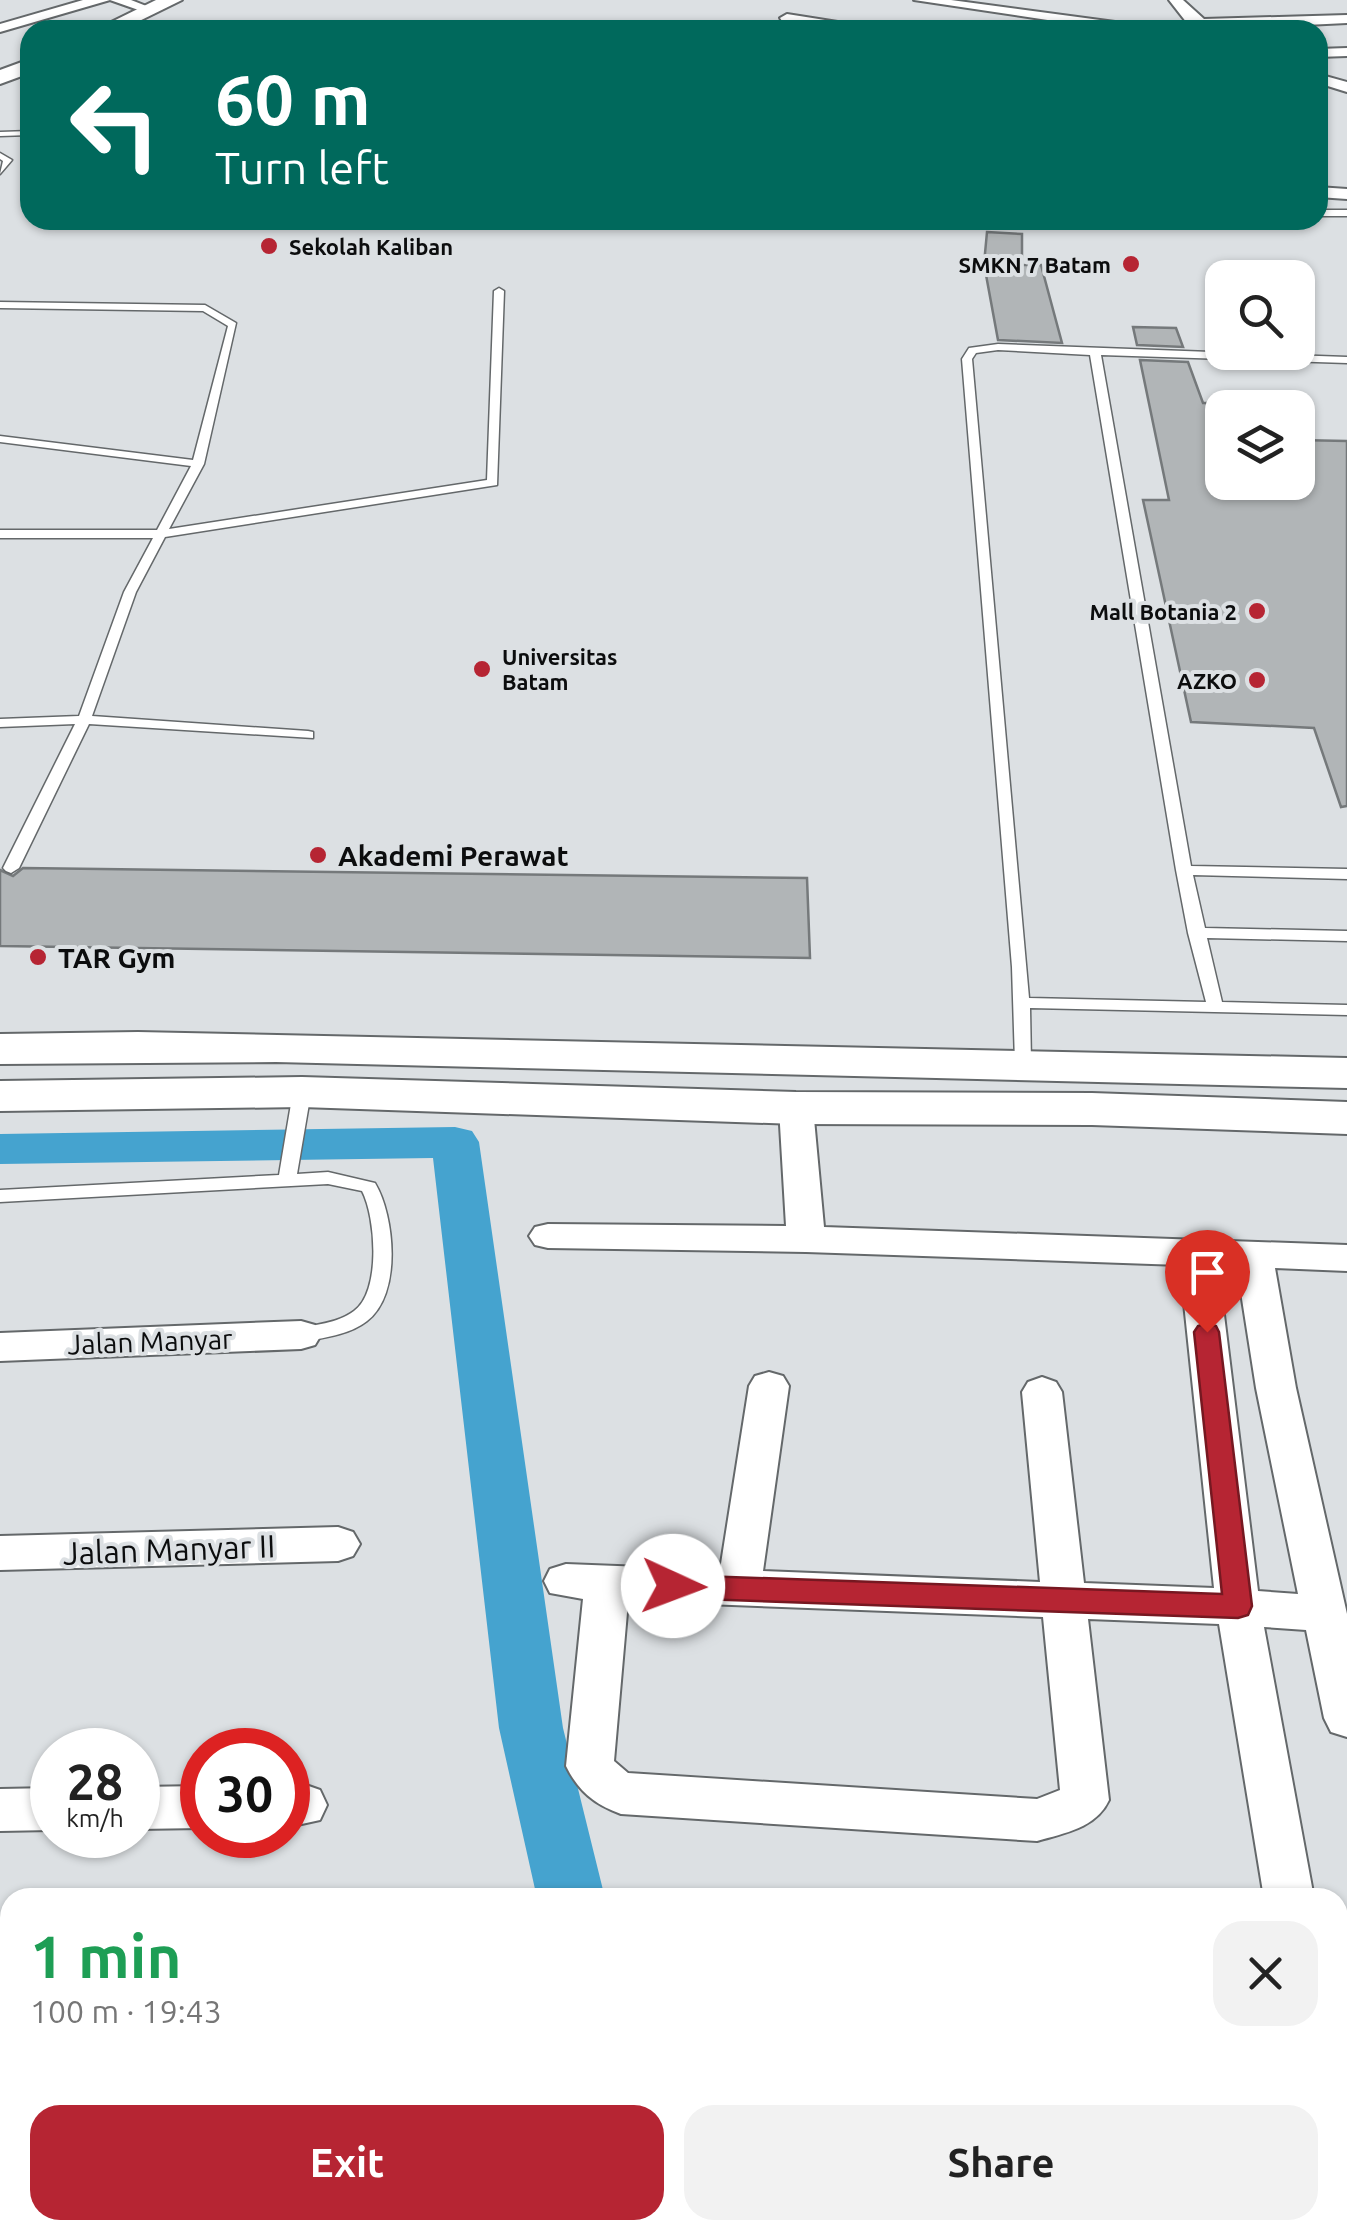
<!DOCTYPE html>
<html lang="en">
<head>
<meta charset="utf-8">
<style>
	body { margin:0; font-family:Ubuntu,sans-serif; background:#f2f2f2; color:#222; height:100vh; display:flex; flex-direction:column; font-size:38px; white-space:nowrap }
	* { box-sizing:border-box; margin:0 }
	p { font-size:32px; color:#767676 }
	.icon { flex:none; width:55px; height:55px; fill:none; stroke:currentColor; stroke-width:2; stroke-linecap:round; stroke-linejoin:round }
	.map { position:relative; flex:1; overflow:hidden }
	.side { position:absolute; left:0px; top:1888px; width:1348px; height:352px; display:flex; flex-direction:column; background:#fff; border-radius:30px 30px 0 0; box-shadow:0 2px 8px #0004 }
	.side>* { flex:none }
	.top-card { position:absolute; left:20px; top:20px; width:1308px; height:210px; border-radius:30px; box-shadow:0 2px 8px #0004; background:#00695c; color:#fff; overflow:hidden }
	.tools { position:absolute; left:1205px; top:260px; display:grid; gap:20px }
	.tools a { display:grid; place-items:center; width:110px; height:110px; border-radius:20px; background:#fff; box-shadow:0 2px 8px #0004; font-size:50px }
	.speed { position:absolute; left:30px; top:1728px; display:flex; gap:20px; font-size:50px; font-weight:700; text-align:center }
	.speed>* { display:grid; place-content:center; width:130px; height:130px; border-radius:50%; background:#fff; box-shadow:0 2px 8px #0004; line-height:1 }
	.speed small { font-size:25px; font-weight:400 }
	.speed .limit { border:15px solid #d22; background:#fff; color:#111 }
	.pin { position:absolute; display:grid; place-items:center; width:85px; height:85px; color:#fff; margin:-102px -42px; border-radius:50% 50% 50% 0; rotate:-45deg; box-shadow:0 0 10px #0007 }
	.pin .icon { rotate:45deg }
	.me { position:absolute; width:110px; margin:-55px; rotate:92deg; stroke-linejoin:round; filter:drop-shadow(0 0 8px #0008) }
	.turn { display:flex; align-items:center; gap:35px; height:210px; padding:0 30px; font-size:45px }
	.turn .icon { width:130px; height:130px; stroke-width:2.5 }
	.turn b { display:block; font-size:70px; line-height:85px }
	.round { display:grid; place-items:center; flex:none; width:105px; height:105px; border-radius:30px; background:#f2f2f2 }
	.head { display:flex; align-items:center; justify-content:space-between; height:170px; padding:0 30px }
	h1 { font-size:60px; font-weight:700; line-height:75px; color:#1e9e55 }
	.button { display:flex; gap:20px; margin-top:auto; padding:20px 30px }
	.button a { flex:1; height:115px; border-radius:30px; background:#b62533; color:#fff; font-size:40px; font-weight:700; line-height:115px; text-align:center }
	.button a+a { background:#f2f2f2; color:#222 }
	.map>svg:first-child { display:block }
	.lines { fill:none; stroke-linecap:round; stroke-linejoin:round }
	.canal { fill:#45a3cf; fill-rule:evenodd }
	.building { fill:#b1b5b7; stroke:#75797b; stroke-width:2.5 }
	.service-casing { stroke:#64686a; stroke-width:3 }
	.minor-casing { stroke:#64686a; stroke-width:4 }
	.secondary-casing { stroke:#64686a; stroke-width:4 }
	.service { fill:#fff; fill-rule:evenodd }
	.minor { fill:#fff; fill-rule:evenodd }
	.secondary { fill:#fff; fill-rule:evenodd }
	.route { fill:#b62533; stroke:#761821; stroke-width:2.5 }
	.poi-dot { fill:#b62533; stroke:#dce0e3; stroke-width:4 }
	.labels { text-anchor:middle; dominant-baseline:central; stroke-width:8; stroke-linejoin:round; paint-order:stroke }
	.far-poi-label { font-size:22px; font-weight:bold; fill:#0c0d0e; stroke:#dce0e3; text-anchor:end }
	.poi-label { font-size:28px; font-weight:bold; fill:#0c0d0e; stroke:#dce0e3; text-anchor:start }
	.street-label { font-size:28px; fill:#0c0d0e; stroke:#dce0e3 }
	.near-street-label { font-size:32px; fill:#0c0d0e; stroke:#dce0e3 }
</style>
</head>
<body>
<div class="map">
<svg width="1347" height="2238" viewBox="0 0 1347 2238">
	<rect width="100%" height="100%" fill="#dce0e3"/>
	<g class="lines">
		<g class="canal">
			<path d="M 455,1127 L 472,1131 L 479,1142 L 563,1728 L 605,1898 L 537,1898 L 499,1728 L 433,1158 L 0,1164 L 0,1134 Z"/>
			<rect x="551" y="2230" width="76" height="8"/>
		</g>
	</g>
	<g class="building">
		<path d="M 987,232 L 1022,234 L 1022,265 L 1041,265 L 1062,343 L 998,340 L 984,264 Z"/>
		<path d="M 1133,327 L 1176,328 L 1183,347 L 1137,345 Z"/>
		<path d="M 1140,360 L 1188,362 L 1203,403 L 1222,403 L 1222,482 L 1298,482 L 1298,440 L 1347,441 L 1347,806 L 1341,807 L 1314,728 L 1191,722 L 1143,500 L 1169,500 Z"/>
		<path d="M 23,868 L 807,878 L 810,958 L 0,946 L 0,870 L 13,876 Z"/>
	</g>
	<g class="lines">
		<g class="service-casing">
			<g id="service">
				<path d="M 30,131 L 30,135 L 0,136 L 0,132 Z"/>
				<path d="M 0,153 L 12,160 L 0,174 L 3,161 L 0,159 Z"/>
				<rect x="1318" y="210" width="29" height="6"/>
				<path d="M 499,288 L 504,291 L 497,485 L 165,537 L 136,592 L 92,716 L 308,731 L 313,732 L 313,738 L 89,724 L 19,868 L 11,873 L 6,871 L 3,868 L 75,724 L 0,727 L 0,719 L 79,716 L 124,592 L 153,538 L 0,538 L 0,530 L 157,530 L 191,466 L 0,442 L 0,436 L 193,460 L 228,326 L 203,311 L 0,308 L 0,302 L 205,305 L 236,323 L 204,464 L 169,529 L 487,480 L 494,291 Z"/>
				<path d="M 998,344 L 1347,357 L 1347,363 L 1101,355 L 1191,866 L 1347,869 L 1347,879 L 1193,875 L 1205,928 L 1347,931 L 1347,941 L 1207,938 L 1222,1002 L 1347,1005 L 1347,1015 L 1030,1008 L 1031,1062 L 1023,1067 L 1015,1062 L 1012,967 L 962,359 L 969,348 ZM 998,350 L 1090,355 L 1176,870 L 1188,933 L 1206,1002 L 1029,998 L 972,359 L 976,353 Z"/>
				<path d="M 302,1087 L 311,1092 L 297,1174 L 328,1172 L 375,1183 C 395,1216 402,1295 367,1321 C 349,1335 323,1338 301,1342 L 294,1340 L 291,1335 L 294,1330 C 314,1324 337,1324 354,1311 C 381,1292 376,1218 362,1191 L 328,1184 L 0,1202 L 0,1190 L 279,1175 L 293,1092 Z"/>
			</g>
		</g>
		<g class="minor-casing">
			<g id="minor">
				<path d="M 83,0 L 131,0 L 154,9 L 147,13 L 110,0 L 0,32 L 0,24 Z"/>
				<path d="M 914,0 L 951,0 L 1145,26 L 1152,30 L 1114,30 Z"/>
				<path d="M 1169,0 L 1183,0 L 1204,19 L 1347,15 L 1347,23 L 1207,30 L 1187,23 Z"/>
				<path d="M 787,14 L 863,26 L 870,30 L 837,30 L 782,21 L 780,18 Z"/>
				<path d="M 1347,48 L 1347,56 L 1318,57 L 1318,49 Z"/>
				<path d="M 1318,74 L 1347,82 L 1347,92 L 1318,83 Z"/>
				<path d="M 1318,187 L 1347,189 L 1347,199 L 1318,197 Z"/>
				<path d="M 796,1097 L 808,1100 L 813,1108 L 824,1227 L 1347,1245 L 1347,1271 L 1275,1268 L 1296,1388 L 1347,1614 L 1347,1737 L 1331,1732 L 1324,1718 L 1306,1630 L 1264,1627 L 1314,1898 L 1264,1898 L 1219,1624 L 1088,1619 L 1109,1800 C 1096,1828 1065,1833 1037,1841 L 621,1814 C 594,1804 579,1792 566,1766 L 583,1599 L 550,1593 L 544,1581 L 550,1569 L 566,1564 L 720,1570 L 749,1386 L 755,1376 L 769,1372 L 783,1376 L 789,1386 L 763,1571 L 1040,1582 L 1022,1392 L 1028,1382 L 1042,1377 L 1056,1382 L 1062,1392 L 1084,1583 L 1214,1588 L 1180,1265 L 806,1252 L 548,1248 L 535,1245 L 529,1236 L 535,1227 L 548,1224 L 786,1226 L 779,1108 L 784,1100 ZM 1218,1266 L 1237,1267 L 1256,1388 L 1298,1594 L 1258,1591 ZM 628,1601 L 1043,1617 L 1060,1790 L 1037,1799 L 628,1773 L 614,1761 Z"/>
				<path d="M 301,1321 L 315,1325 L 321,1335 L 315,1345 L 301,1349 L 0,1361 L 0,1333 Z"/>
				<path d="M 338,1527 L 353,1532 L 360,1544 L 353,1556 L 338,1561 L 0,1570 L 0,1536 Z"/>
				<path d="M 303,1784 L 320,1790 L 327,1805 L 320,1820 L 288,1827 L 288,1785 Z"/>
				<path d="M 202,1786 L 202,1828 L 138,1829 L 138,1787 Z"/>
				<path d="M 52,1788 L 52,1830 L 0,1831 L 0,1789 Z"/>
				<rect x="1338" y="2003" width="9" height="50"/>
				<rect x="0" y="2164" width="10" height="56"/>
				<path d="M 1338,2203 L 1347,2207 L 1347,2238 L 1309,2238 L 1307,2230 L 1338,2230 Z"/>
			</g>
		</g>
		<g class="secondary-casing">
			<g id="secondary">
				<path d="M 156,0 L 182,0 L 121,30 L 95,30 Z"/>
				<path d="M 30,59 L 30,73 L 0,84 L 0,70 Z"/>
				<path d="M 138,1032 L 1347,1058 L 1347,1088 L 276,1062 L 0,1064 L 0,1034 Z"/>
				<path d="M 302,1077 L 796,1092 L 1092,1093 L 1347,1102 L 1347,1134 L 1092,1125 L 796,1124 L 302,1107 L 0,1111 L 0,1081 Z"/>
			</g>
		</g>
		<use href="#service" class="service"/>
		<use href="#minor" class="minor"/>
		<use href="#secondary" class="secondary"/>
	</g>
	<path class="route" d="M 1207,1323 L 1216,1326 L 1219,1332 L 1252,1606 L 1248,1615 L 1238,1618 L 673,1598 L 663,1594 L 659,1586 L 663,1578 L 673,1575 L 1222,1594 L 1194,1332 L 1198,1326 Z"/>
	<g class="poi-dot">
		<circle cx="269" cy="246" r="10"/>
		<circle cx="1131" cy="264" r="10"/>
		<circle cx="1257" cy="611" r="10"/>
		<circle cx="482" cy="669" r="10"/>
		<circle cx="1257" cy="680" r="10"/>
		<circle cx="318" cy="855" r="10"/>
		<circle cx="38" cy="957" r="10"/>
	</g>
	<g class="labels">
		<g class="far-poi-label">
			<text x="289" y="246" text-anchor="start">Sekolah Kaliban</text>
			<text x="1111" y="264">SMKN 7 Batam</text>
			<text x="1237" y="611">Mall Botania 2</text>
			<text x="502" y="656" text-anchor="start">Universitas<tspan x="502" dy="25">Batam</tspan></text>
			<text x="1237" y="680">AZKO</text>
		</g>
		<g class="poi-label">
			<text x="338" y="855">Akademi Perawat</text>
			<text x="58" y="957">TAR Gym</text>
		</g>
		<g class="street-label">
			<text transform="translate(150 1341) rotate(-2)">Jalan Manyar</text>
		</g>
		<g class="near-street-label">
			<text transform="translate(169 1549) rotate(-2)">Jalan Manyar II</text>
		</g>
	</g>
</svg>
<div class="tools">
<a><svg class="icon" aria-label="search" viewBox="0 0 24 24"><circle cx="10" cy="10" r="6"/><path d="M15 15l6 6"/></svg></a>
<a><svg class="icon" aria-label="layers" viewBox="0 0 24 24"><path d="M12 4l9 5-9 5-9-5zM3 14l9 5 9-5"/></svg></a>
</div>
<div class="speed"><div>28<small>km/h</small></div><div class="limit">30</div></div>
<div class="pin" style="left:1207px;top:1332px;background:#d93025"><svg class="icon" aria-label="arrive" viewBox="0 0 24 24"><path d="M6 21V4h12l-3 4 3 4H6"/></svg></div>
<svg class="me" style="left:673px;top:1586px" viewBox="-20 -20 40 40"><circle r="19" fill="#fff"/><path d="M0-13L10 11 0 6-10 11z" fill="#b62533"/></svg>
<div class="top-card">
<div class="turn"><svg class="icon" aria-label="left" viewBox="0 0 24 24"><path d="M17 20v-9H6M10 6l-5 5 5 5"/></svg><div><b>60 m</b>Turn left</div></div>
</div>
<section class="side">
<div class="head"><div><h1>1 min</h1><p>100 m · 19:43</p></div><a class="round"><svg class="icon" aria-label="close" viewBox="0 0 24 24"><path d="M6 6l12 12M18 6L6 18"/></svg></a></div>
<div class="button"><a>Exit</a><a>Share</a></div>
</section>
</div>
</body>
</html>
